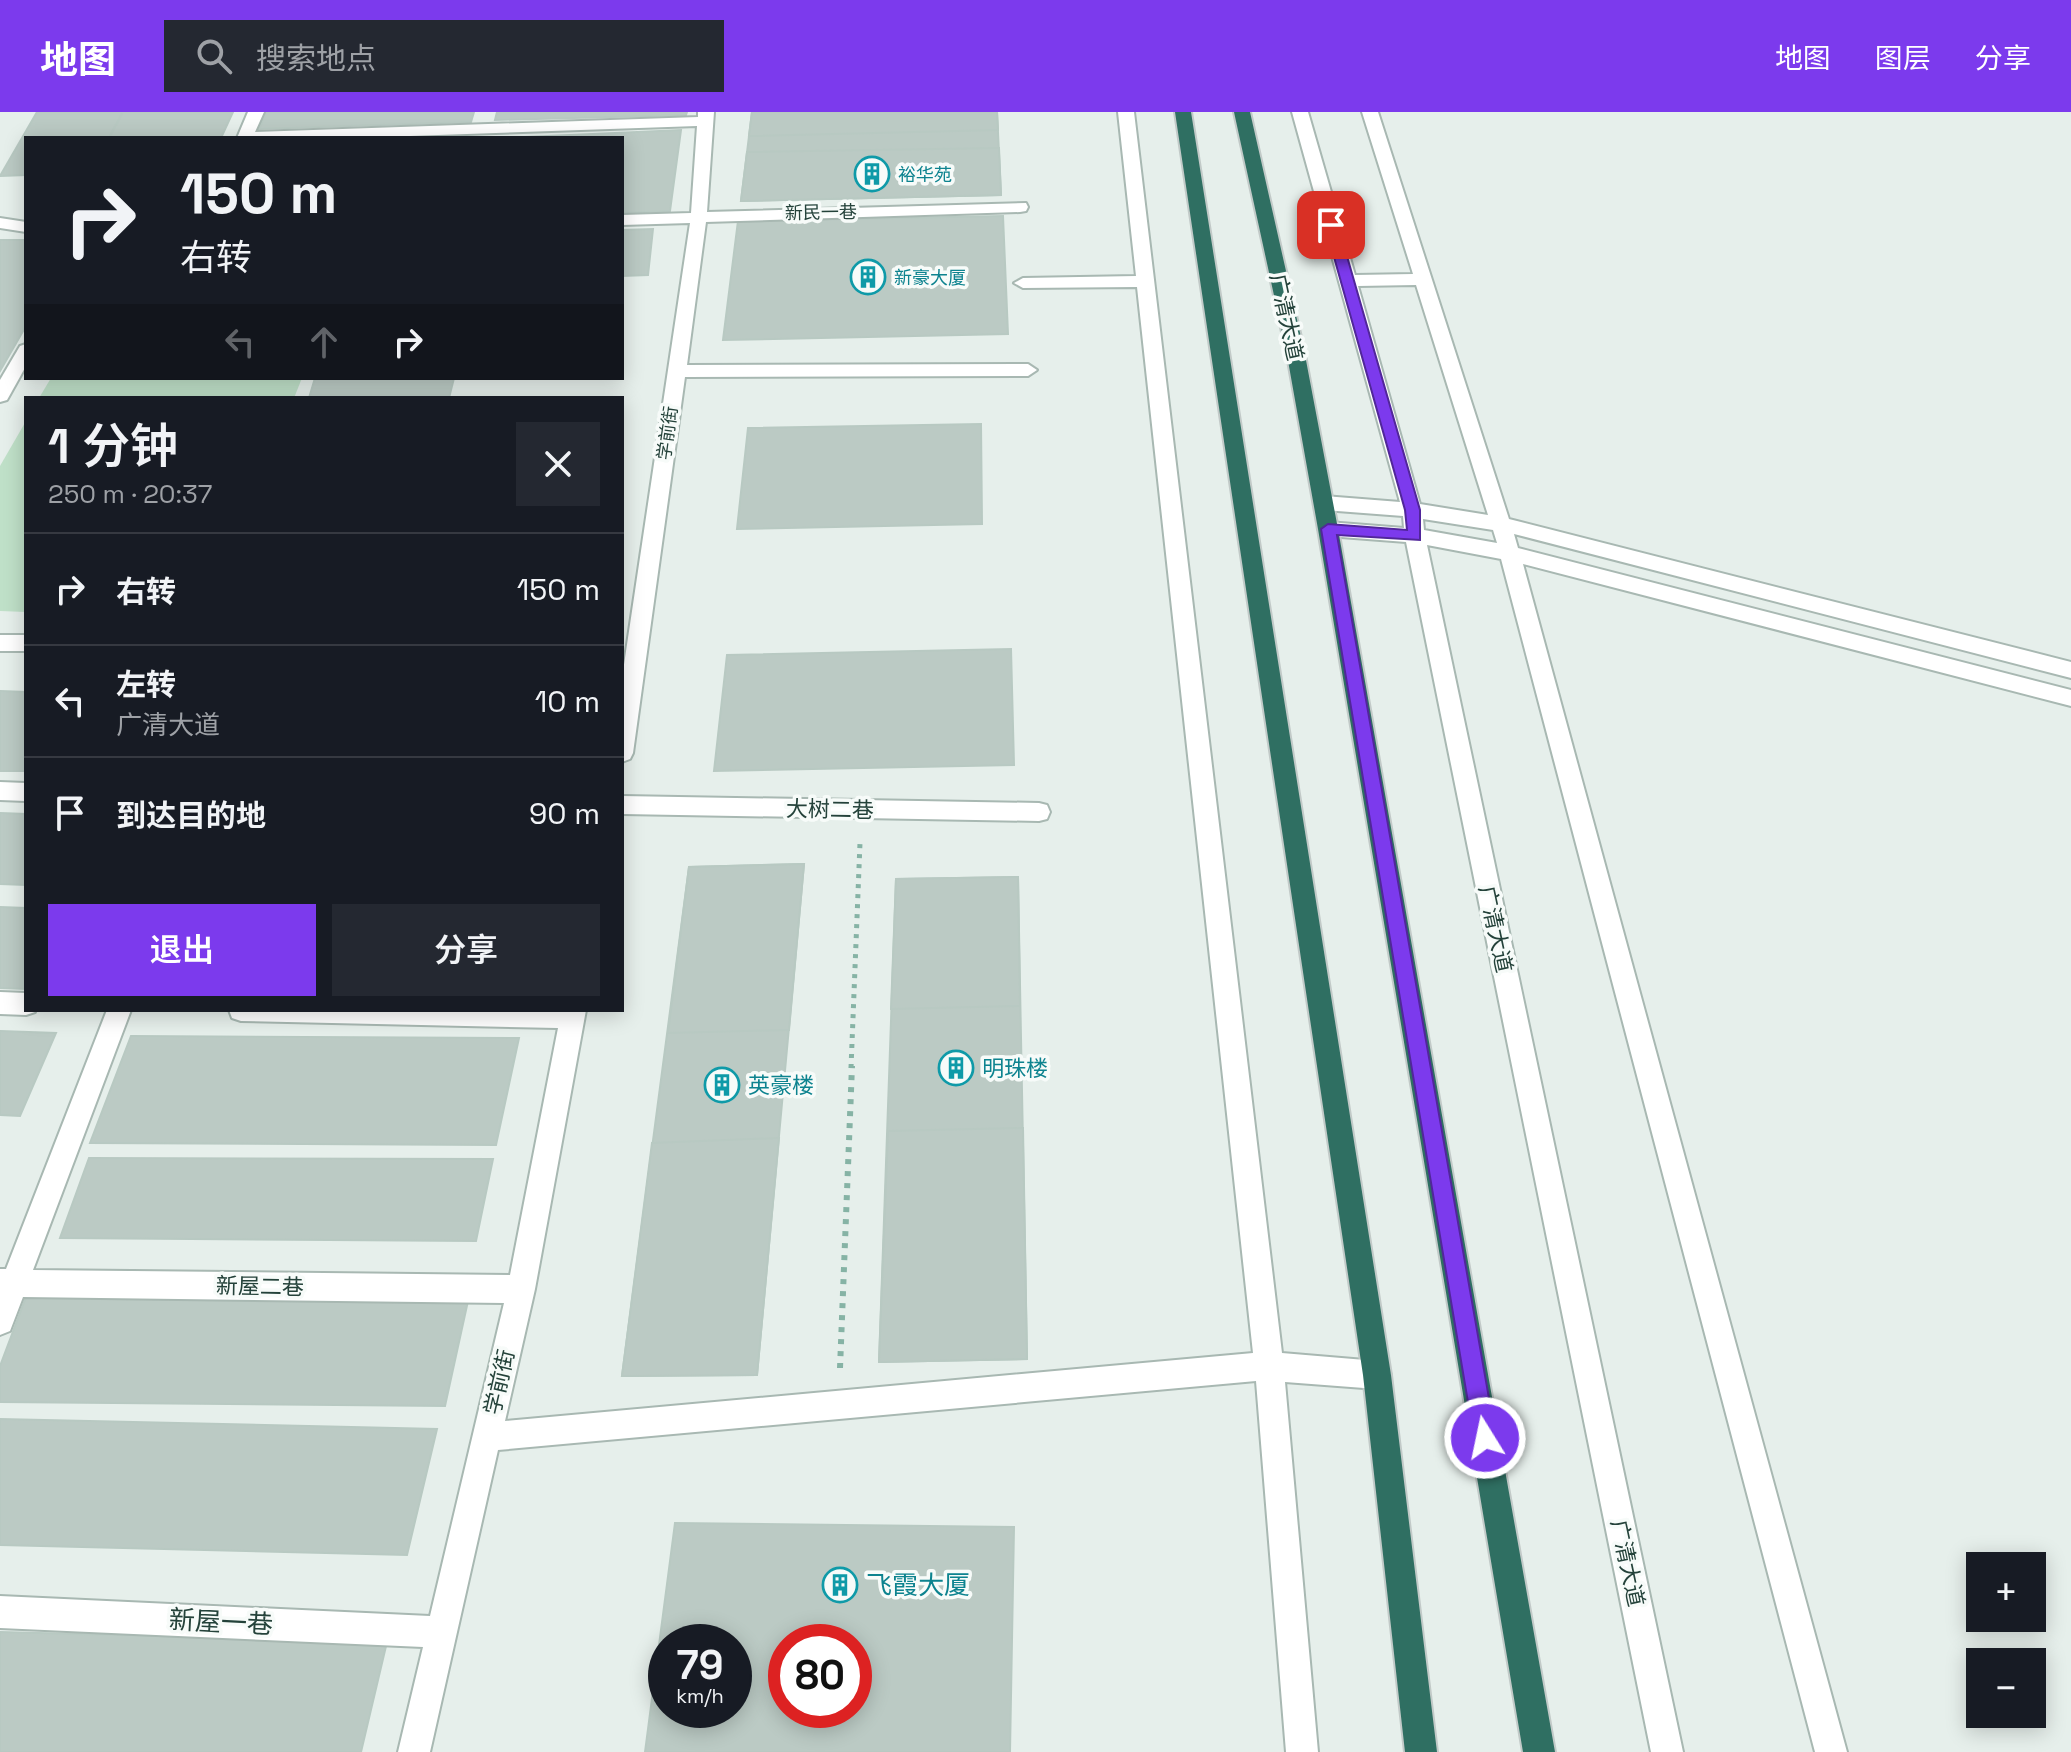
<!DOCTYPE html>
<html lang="zh">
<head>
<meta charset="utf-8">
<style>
	body { margin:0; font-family:"Space Grotesk","Noto Sans SC",sans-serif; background:#242831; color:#f1f3f6; height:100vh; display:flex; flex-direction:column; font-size:30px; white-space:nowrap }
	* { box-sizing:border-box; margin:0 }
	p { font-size:26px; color:#9ea1a6 }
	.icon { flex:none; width:44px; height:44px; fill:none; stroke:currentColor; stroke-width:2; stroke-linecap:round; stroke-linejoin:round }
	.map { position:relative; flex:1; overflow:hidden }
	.drawer { position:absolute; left:24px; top:284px; width:600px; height:616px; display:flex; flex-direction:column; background:#171b24; border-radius:0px; box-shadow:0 4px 20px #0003 }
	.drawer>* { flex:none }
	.top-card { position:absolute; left:24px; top:24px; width:600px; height:244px; border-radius:0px; box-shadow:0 4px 20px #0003; background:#171b24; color:#f1f3f6; overflow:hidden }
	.fabs { position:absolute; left:1966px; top:1440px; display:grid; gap:16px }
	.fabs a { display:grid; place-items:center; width:80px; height:80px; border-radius:0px; background:#171b24; box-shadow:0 4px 20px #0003; font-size:40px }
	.speed { position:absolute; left:648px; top:1512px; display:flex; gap:16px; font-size:40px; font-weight:700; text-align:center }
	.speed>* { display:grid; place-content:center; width:104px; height:104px; border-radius:50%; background:#171b24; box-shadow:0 4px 20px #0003; line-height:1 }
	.speed small { font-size:20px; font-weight:400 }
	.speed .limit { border:12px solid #d22; background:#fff; color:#111 }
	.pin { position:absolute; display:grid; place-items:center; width:68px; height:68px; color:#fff; margin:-34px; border-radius:16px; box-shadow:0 4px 12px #0006 }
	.me { position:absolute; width:88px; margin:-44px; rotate:350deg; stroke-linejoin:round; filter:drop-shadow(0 0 6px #0008) }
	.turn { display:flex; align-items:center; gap:28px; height:168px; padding:0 24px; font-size:36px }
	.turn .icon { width:104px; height:104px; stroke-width:2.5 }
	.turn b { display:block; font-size:56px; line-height:68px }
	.lanes { display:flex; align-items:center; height:76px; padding:0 24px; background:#0003; justify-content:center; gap:40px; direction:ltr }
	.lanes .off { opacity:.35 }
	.round { display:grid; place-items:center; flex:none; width:84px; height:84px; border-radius:0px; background:#242831 }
	.overview { display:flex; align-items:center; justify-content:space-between; height:136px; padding:0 24px }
	h1 { font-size:48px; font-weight:600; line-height:60px }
	.primary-button { display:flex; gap:16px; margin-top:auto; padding:16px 24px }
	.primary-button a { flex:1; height:92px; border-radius:0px; background:#7c3aed; color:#fff; font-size:32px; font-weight:600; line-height:92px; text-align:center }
	.primary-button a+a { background:#242831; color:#f1f3f6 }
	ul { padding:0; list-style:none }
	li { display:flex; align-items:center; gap:24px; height:112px; padding:0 24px; border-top:2px solid #363941 }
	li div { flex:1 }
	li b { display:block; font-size:30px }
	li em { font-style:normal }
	header { display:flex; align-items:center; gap:48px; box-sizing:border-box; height:112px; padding:0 40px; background:#7c3aed; color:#fff }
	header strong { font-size:38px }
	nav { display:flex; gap:44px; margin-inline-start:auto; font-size:28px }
	.search { width:560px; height:72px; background:#242831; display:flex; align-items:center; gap:20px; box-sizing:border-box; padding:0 28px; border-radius:0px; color:#9ea1a6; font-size:30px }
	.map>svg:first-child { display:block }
	.green { fill:#bfe0c8 }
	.building { fill:#bbcac4; stroke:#b8c9c2; stroke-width:2; fill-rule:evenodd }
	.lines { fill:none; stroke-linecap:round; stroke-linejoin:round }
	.minor-casing { stroke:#a8b8b2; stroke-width:4 }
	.highway-casing { stroke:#c2cac8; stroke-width:4 }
	.path-far1 { stroke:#86b3a5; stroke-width:5; stroke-dasharray:4 6; stroke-linecap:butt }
	.path { stroke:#86b3a5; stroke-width:6; stroke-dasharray:5 7; stroke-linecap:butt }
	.minor { fill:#fff; fill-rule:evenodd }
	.highway { fill:#2f6f62; fill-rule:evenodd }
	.route { fill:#7c3aed; stroke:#51269a; stroke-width:2 }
	.labels { text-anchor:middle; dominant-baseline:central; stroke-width:7; stroke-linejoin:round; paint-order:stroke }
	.far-culture-label { font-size:18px; fill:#0d838f; stroke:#f7fbf9; text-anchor:start }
	.far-street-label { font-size:18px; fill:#24423a; stroke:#f7fbf9 }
	.street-label { font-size:22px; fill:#24423a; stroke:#f7fbf9 }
	.culture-label { font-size:22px; fill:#0d838f; stroke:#f7fbf9; text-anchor:start }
	.near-culture-label { font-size:26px; fill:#0d838f; stroke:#f7fbf9; text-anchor:start }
	.near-street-label { font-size:26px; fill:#24423a; stroke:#f7fbf9 }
</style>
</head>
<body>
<header>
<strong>地图</strong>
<div class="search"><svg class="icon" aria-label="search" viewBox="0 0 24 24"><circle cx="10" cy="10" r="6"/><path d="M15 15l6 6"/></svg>搜索地点</div>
<nav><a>地图</a><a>图层</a><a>分享</a></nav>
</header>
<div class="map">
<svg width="2071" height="1640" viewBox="0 0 2071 1640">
	<rect width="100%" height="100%" fill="#e6efeb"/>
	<g class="green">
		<path d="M 51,266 L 302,266 L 294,286 L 39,286 Z"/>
		<path d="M 26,309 L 26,500 L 0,499 L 0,354 Z"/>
	</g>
	<g class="building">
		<path d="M 37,0 L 123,0 L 109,26 L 26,26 L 26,63 L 0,64 Z"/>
		<path d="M 123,0 L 233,0 L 221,26 L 109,26 Z"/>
		<path d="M 266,0 L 474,0 L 471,10 L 259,17 Z"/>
		<path d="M 497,0 L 687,0 L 686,3 L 495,8 Z"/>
		<path d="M 752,0 L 997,0 L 1001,83 L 741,89 Z"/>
		<path d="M 752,0 L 997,0 L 998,18 L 749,24 Z"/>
		<path d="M 681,18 L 670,99 L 622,101 L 622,26 L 504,26 Z"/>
		<path d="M 999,36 L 1001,83 L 741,89 L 747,40 Z"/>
		<path d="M 1003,104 L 1008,222 L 723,228 L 738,109 Z"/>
		<path d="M 653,117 L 648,163 L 622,164 L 622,118 Z"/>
		<path d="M 0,128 L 26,128 L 26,214 L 0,259 Z"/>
		<path d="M 315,266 L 454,266 L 449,286 L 309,286 Z"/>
		<path d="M 981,312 L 982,412 L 737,417 L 748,316 Z"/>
		<path d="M 1011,537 L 1014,653 L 714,659 L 727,543 Z"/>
		<path d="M 0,579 L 26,580 L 26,659 L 0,659 Z"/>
		<path d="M 0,701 L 26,702 L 26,773 L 0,772 Z"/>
		<path d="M 804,752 L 757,1263 L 622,1264 L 689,755 Z"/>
		<path d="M 804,752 L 789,918 L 668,921 L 689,755 Z"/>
		<path d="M 1018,765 L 1027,1247 L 879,1250 L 896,767 Z"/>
		<path d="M 1018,765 L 1020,894 L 891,897 L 896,767 Z"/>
		<path d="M 0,795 L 26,796 L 26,877 L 0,876 Z"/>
		<path d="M 0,919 L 56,921 L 20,1004 L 0,1003 Z"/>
		<path d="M 131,924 L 519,926 L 496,1033 L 90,1031 Z"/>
		<path d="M 1023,1016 L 1027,1247 L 879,1250 L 888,1019 Z"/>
		<path d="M 779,1026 L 757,1263 L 622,1264 L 652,1031 Z"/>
		<path d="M 89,1046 L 493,1047 L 476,1129 L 60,1126 Z"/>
		<path d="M 26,1185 L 468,1189 L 445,1294 L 0,1290 L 0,1254 Z"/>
		<path d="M 0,1307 L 437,1317 L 407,1443 L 0,1433 Z"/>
		<path d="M 675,1411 L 1014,1415 L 1010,1640 L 645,1640 ZM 666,1530 L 734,1530 L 734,1598 L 666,1598 ZM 786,1530 L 854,1530 L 854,1598 L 786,1598 Z"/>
		<path d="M 0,1520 L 387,1530 L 361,1640 L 0,1640 Z"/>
	</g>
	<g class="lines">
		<g class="minor-casing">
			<g id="minor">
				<path d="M 248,0 L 264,0 L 255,20 L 698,5 L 698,0 L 714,0 L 707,100 L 1026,91 L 1028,95 L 1026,99 L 1020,100 L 706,110 L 687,253 L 1028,252 L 1037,258 L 1028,264 L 685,265 L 633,641 L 630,647 L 622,650 L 622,566 L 690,111 L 622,113 L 622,103 L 691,101 L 697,14 L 352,26 L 237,26 Z"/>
				<path d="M 1118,0 L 1134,0 L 1282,1241 L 1377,1249 L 1387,1253 L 1391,1263 L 1387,1273 L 1377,1277 L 1285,1270 L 1318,1640 L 1286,1640 L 1256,1269 L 498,1338 L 430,1640 L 398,1640 L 423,1535 L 0,1516 L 0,1484 L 430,1504 L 504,1191 L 23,1185 L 10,1219 L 0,1223 L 0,1157 L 6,1157 L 107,898 L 131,898 L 33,1158 L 510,1163 L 558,916 L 241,909 L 232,906 L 229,898 L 586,898 L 535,1177 L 505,1309 L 1253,1241 L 1137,175 L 1023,176 L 1014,171 L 1023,166 L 1136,164 Z"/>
				<path d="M 1292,0 L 1308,0 L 1355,163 L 1413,162 L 1362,0 L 1378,0 L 1509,407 L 2071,550 L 2071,566 L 1514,422 L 1518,436 L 2071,578 L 2071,594 L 1523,452 L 1847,1640 L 1815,1640 L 1501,447 L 1427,433 L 1683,1640 L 1651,1640 L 1406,430 L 1328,424 L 1318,417 L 1328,410 L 1404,416 L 1403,404 L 1324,398 L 1314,391 L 1324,384 L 1400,390 ZM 1416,173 L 1488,403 L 1420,392 L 1358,174 ZM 1423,407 L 1493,418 L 1497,431 L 1424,418 Z"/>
				<path d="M 0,106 L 26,110 L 26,120 L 0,116 Z"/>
				<path d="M 26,232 L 26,254 L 7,288 L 0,290 L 0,268 L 20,234 Z"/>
				<rect x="0" y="523" width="26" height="16"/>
				<path d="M 0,670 L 26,671 L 26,689 L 0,688 Z"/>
				<path d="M 622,684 L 1039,691 L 1047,693 L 1050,700 L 1047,707 L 1039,709 L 622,702 Z"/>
				<path d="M 0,880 L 26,881 L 26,898 L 35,900 L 26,903 L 0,902 Z"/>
			</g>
		</g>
		<g class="highway-casing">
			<g id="highway">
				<path d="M 1175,0 L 1191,0 L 1391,1263 L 1437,1640 L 1405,1640 L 1363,1263 Z"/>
				<path d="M 1234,0 L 1250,0 L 1305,243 L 1338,417 L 1555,1640 L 1523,1640 L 1318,417 L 1287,243 Z"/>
			</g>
		</g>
		<path class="path-far1" d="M 851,956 L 860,731"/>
		<path class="path" d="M 840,1256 L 852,954"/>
		<use href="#minor" class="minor"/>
		<use href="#highway" class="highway"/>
	</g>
	<path class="route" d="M 1331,109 L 1338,113 L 1420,398 L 1420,428 L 1337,423 L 1496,1326 L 1493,1334 L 1485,1337 L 1477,1334 L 1474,1326 L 1321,417 L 1328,412 L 1407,418 L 1405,398 L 1325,113 Z"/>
	<defs>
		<g id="building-ring" transform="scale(1.8)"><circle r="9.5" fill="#f7fbf9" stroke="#0f9aa8" stroke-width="1.5"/><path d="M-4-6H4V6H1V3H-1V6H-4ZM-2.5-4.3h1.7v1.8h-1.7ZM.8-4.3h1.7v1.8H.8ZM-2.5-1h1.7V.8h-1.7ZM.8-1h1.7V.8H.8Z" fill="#0f9aa8"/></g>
	</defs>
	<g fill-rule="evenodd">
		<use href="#building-ring" x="872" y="62"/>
		<use href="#building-ring" x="868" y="165"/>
		<use href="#building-ring" x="956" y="956"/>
		<use href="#building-ring" x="722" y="973"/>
		<use href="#building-ring" x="840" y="1473"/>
	</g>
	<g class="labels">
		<g class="far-culture-label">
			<text x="898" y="62">裕华苑</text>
			<text x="894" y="165">新豪大厦</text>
		</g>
		<g class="far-street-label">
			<text transform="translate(821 100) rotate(-1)">新民一巷</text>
			<text transform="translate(667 321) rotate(-82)">学前街</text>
		</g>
		<g class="street-label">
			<text transform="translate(1287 205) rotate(78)">广清大道</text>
			<text transform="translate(830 697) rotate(1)">大树二巷</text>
			<text transform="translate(1496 817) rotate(78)">广清大道</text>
			<text transform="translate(260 1174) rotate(1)">新屋二巷</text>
			<text transform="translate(499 1270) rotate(-77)">学前街</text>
			<text transform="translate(1628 1451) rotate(78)">广清大道</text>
		</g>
		<g class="culture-label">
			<text x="982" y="956">明珠楼</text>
			<text x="748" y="973">英豪楼</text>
		</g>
		<g class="near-culture-label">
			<text x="866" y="1473">飞霞大厦</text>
		</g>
		<g class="near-street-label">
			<text transform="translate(221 1510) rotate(3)">新屋一巷</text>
		</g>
	</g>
</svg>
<div class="fabs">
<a>+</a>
<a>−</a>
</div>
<div class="speed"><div>79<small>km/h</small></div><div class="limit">80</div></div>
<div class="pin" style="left:1331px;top:113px;background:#d93025"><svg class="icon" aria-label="arrive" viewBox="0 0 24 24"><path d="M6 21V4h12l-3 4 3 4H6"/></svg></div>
<svg class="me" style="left:1485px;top:1326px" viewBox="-20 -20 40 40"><circle r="17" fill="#7c3aed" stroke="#fff" stroke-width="3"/><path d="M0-11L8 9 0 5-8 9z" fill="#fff"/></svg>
<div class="top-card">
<div class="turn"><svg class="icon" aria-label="right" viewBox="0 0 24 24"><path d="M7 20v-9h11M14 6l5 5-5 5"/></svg><div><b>150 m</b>右转</div></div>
<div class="lanes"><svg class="icon off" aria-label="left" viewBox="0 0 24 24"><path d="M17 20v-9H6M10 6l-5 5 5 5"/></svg><svg class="icon off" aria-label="ahead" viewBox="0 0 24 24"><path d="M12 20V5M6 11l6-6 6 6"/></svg><svg class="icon" aria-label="right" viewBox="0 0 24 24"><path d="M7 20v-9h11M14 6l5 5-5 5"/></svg></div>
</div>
<section class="drawer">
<div class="overview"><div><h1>1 分钟</h1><p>250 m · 20:37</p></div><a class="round"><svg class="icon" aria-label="close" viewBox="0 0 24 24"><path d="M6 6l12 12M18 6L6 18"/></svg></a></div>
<ul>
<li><svg class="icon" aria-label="right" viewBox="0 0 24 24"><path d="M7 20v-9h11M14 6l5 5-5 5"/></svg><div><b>右转</b></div><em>150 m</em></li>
<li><svg class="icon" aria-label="left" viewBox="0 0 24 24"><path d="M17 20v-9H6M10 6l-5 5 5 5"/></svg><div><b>左转</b><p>广清大道</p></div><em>10 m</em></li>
<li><svg class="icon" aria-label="arrive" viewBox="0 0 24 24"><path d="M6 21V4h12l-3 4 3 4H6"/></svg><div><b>到达目的地</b></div><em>90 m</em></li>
</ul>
<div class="primary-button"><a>退出</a><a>分享</a></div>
</section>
</div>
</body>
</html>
